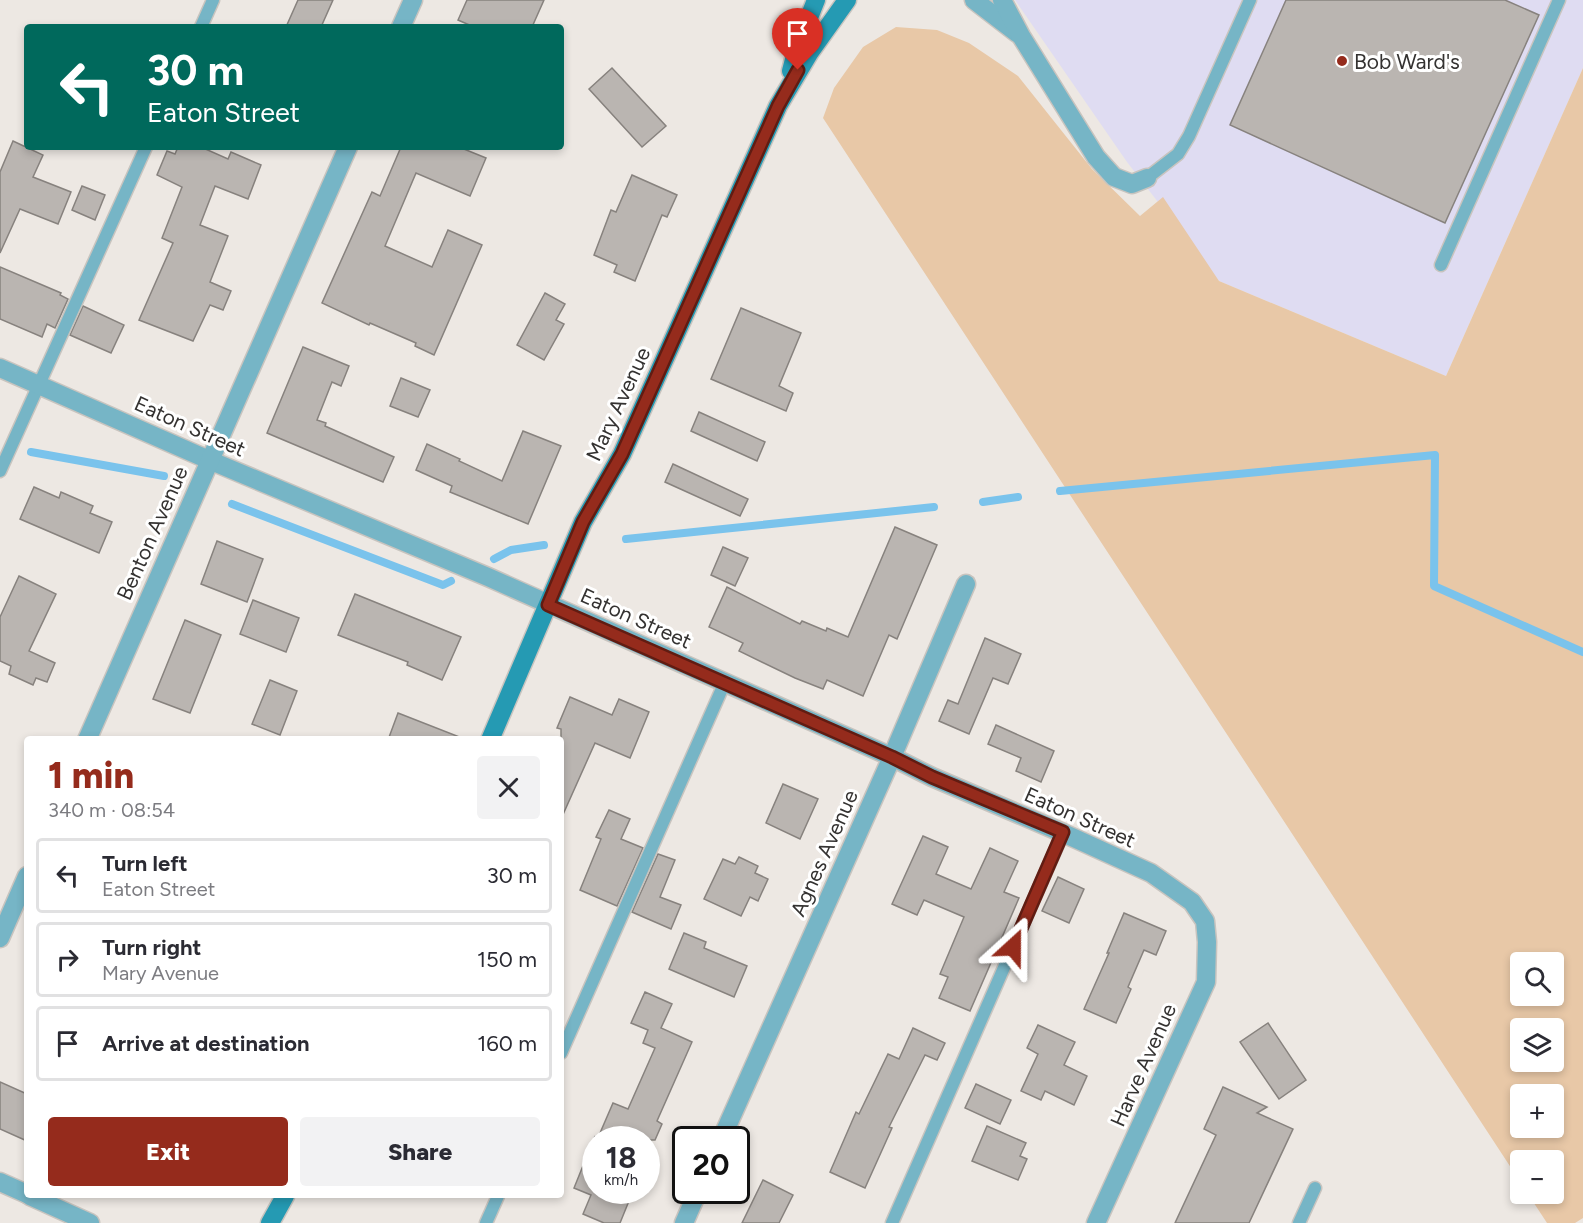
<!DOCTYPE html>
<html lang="en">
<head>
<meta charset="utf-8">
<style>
	body { margin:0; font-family:Figtree,sans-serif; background:#f2f2f3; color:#2b2b33; height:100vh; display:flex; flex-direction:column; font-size:22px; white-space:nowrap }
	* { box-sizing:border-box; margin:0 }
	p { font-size:20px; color:#7c7c81 }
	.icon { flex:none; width:33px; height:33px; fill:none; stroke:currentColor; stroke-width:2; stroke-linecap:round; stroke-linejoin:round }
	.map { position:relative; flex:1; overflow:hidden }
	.details { position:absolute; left:24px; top:736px; width:540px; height:462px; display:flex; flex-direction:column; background:#fff; border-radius:6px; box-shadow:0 3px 9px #0003 }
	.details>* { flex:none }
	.top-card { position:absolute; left:24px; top:24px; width:540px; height:126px; border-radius:6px; box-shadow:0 3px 9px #0003; background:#00695c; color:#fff; overflow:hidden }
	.buttons { position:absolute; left:1510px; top:952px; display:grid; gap:12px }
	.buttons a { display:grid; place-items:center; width:54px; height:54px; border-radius:6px; background:#fff; box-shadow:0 3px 9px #0003; font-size:30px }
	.speed { position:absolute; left:582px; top:1126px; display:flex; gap:12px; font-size:30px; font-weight:700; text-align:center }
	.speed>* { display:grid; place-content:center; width:78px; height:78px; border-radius:50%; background:#fff; box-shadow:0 3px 9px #0003; line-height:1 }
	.speed small { font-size:15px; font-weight:400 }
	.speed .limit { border:3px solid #111; border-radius:9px; background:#fff; color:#111 }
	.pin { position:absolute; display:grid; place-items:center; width:51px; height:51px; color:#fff; margin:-62px -26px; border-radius:50% 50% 50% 0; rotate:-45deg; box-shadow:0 0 6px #0007 }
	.pin .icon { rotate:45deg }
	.me { position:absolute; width:66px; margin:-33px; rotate:24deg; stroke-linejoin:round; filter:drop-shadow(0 0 4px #0008) }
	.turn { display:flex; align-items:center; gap:21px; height:126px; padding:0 24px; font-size:27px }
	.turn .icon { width:78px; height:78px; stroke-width:2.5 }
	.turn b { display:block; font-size:42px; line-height:51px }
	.round { display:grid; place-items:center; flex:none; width:63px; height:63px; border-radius:6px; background:#f2f2f3 }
	.overview { display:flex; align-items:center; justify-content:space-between; height:102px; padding:0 24px }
	h1 { font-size:36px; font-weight:800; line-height:45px; color:#952b1c }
	.action { display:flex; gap:12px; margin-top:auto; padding:12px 24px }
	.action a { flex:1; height:69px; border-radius:6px; background:#952b1c; color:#fff; font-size:24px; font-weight:800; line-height:69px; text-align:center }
	.action a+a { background:#f2f2f3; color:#2b2b33 }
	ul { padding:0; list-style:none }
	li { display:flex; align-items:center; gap:18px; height:75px; margin:0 12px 9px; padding:0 12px; border:3px solid #e1e1e2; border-radius:6px }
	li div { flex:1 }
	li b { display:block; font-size:22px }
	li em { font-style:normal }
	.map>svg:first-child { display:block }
	.commercial { fill:#dfdcf2 }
	.green { fill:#e8c8a7; fill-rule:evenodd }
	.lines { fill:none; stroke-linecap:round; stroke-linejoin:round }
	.stream { stroke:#7ac3ec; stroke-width:8 }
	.building { fill:#bab5b1; stroke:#87827e; stroke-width:1.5 }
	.lane-casing { stroke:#c8c4bf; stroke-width:15 }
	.street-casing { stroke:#c8c4bf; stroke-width:21 }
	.secondary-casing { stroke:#c8c4bf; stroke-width:21 }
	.lane { stroke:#76b5c6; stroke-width:12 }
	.street { stroke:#76b5c6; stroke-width:18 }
	.secondary { stroke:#259ab3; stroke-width:18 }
	.route-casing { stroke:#611c12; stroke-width:15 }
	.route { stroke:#952b1c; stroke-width:10 }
	.poi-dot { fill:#952b1c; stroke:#fff; stroke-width:2 }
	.labels { text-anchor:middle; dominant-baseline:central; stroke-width:6; stroke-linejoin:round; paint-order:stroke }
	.poi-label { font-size:21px; fill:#343231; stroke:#fff; text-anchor:start }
	.street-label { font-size:21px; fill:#343231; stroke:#fff }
</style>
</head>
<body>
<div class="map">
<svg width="1583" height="1223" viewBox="0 0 1583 1223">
	<rect width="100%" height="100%" fill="#ede8e3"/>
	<path class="commercial" d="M 1015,0 L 1583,0 L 1583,68 L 1446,376 L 1219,281 L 1127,162 Z"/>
	<path class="green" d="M 896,27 L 937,30 L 969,43 L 1018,76 L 1092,169 L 1140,216 L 1163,197 L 1219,281 L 1446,376 L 1583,68 L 1583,1218 L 1575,1223 L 1547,1223 L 1528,1194 L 1554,1194 L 1554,1161 L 1521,1161 L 1521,1183 L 823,118 L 834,88 L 863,47 ZM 1521,963 L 1554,963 L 1554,996 L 1521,996 ZM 1521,1029 L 1554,1029 L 1554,1062 L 1521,1062 ZM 1521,1095 L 1554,1095 L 1554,1128 L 1521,1128 Z"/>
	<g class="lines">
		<g class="stream">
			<path d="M 31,452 L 164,476"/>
			<path d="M 1060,491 L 1435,455 L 1434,586 L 1583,652"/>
			<path d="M 983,502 L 1018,497"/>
			<path d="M 232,504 L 443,585 L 451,581"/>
			<path d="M 626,539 L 934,507"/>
			<path d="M 494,559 L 511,550 L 544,545"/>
		</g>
	</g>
	<g class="building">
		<path d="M 298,0 L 333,0 L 321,27 L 286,27 Z"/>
		<path d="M 467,0 L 544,0 L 532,27 L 474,27 L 458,20 Z"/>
		<path d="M 1286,0 L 1505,0 L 1539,15 L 1445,223 L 1230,125 Z"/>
		<path d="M 612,68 L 666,126 L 642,147 L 589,89 Z"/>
		<path d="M 13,141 L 43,155 L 33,177 L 71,192 L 58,224 L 20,209 L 0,253 L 0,172 Z"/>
		<path d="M 178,147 L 201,147 L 228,159 L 231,152 L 261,165 L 248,199 L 215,186 L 200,225 L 228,236 L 210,282 L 231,291 L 223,310 L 210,305 L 193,341 L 139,320 L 173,243 L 162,238 L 182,187 L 157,175 L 167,151 L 175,154 Z"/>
		<path d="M 401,147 L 459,147 L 486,158 L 470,196 L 416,173 L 385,246 L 432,267 L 448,230 L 482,245 L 434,355 L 415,346 L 416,343 L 370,323 L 369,325 L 322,303 L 372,192 L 380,196 Z"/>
		<path d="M 632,175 L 677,195 L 667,217 L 662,215 L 635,281 L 614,272 L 617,265 L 594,255 L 611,210 L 616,212 Z"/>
		<path d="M 82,186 L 105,195 L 95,220 L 72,210 Z"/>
		<path d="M 0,267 L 61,293 L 60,295 L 68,299 L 55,328 L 47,324 L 42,337 L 0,319 Z"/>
		<path d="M 545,293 L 565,304 L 556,320 L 564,324 L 544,360 L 517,345 Z"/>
		<path d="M 83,306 L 124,325 L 111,353 L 70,335 Z"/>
		<path d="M 741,308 L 801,333 L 779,386 L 793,393 L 786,411 L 711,379 Z"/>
		<path d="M 303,347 L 349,366 L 341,386 L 332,382 L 317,420 L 326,423 L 325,426 L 394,457 L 383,482 L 267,433 Z"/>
		<path d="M 401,378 L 430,390 L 418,417 L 390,406 Z"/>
		<path d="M 699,412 L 765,442 L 757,461 L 691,431 Z"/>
		<path d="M 523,431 L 561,446 L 528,524 L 450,492 L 452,486 L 416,470 L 427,444 L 460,459 L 459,461 L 502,481 Z"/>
		<path d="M 673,464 L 748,499 L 740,516 L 665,482 Z"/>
		<path d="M 34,487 L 59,498 L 61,492 L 93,506 L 90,513 L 112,522 L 99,553 L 20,519 Z"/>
		<path d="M 895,527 L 937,545 L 897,639 L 889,635 L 863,696 L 827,680 L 823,689 L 795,678 L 739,651 L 743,643 L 709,627 L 727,587 L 800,624 L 802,621 L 826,631 L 827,628 L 848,637 Z"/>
		<path d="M 217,541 L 263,559 L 247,602 L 201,584 Z"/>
		<path d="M 723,547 L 748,558 L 735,586 L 711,575 Z"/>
		<path d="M 19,576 L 56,594 L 29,651 L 55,663 L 47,682 L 36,678 L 33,685 L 9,674 L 11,666 L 0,661 L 0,617 Z"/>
		<path d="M 355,594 L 461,637 L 442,680 L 407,665 L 408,662 L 338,635 Z"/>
		<path d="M 253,600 L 299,618 L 286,652 L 240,634 Z"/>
		<path d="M 185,620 L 221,635 L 190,713 L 153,699 Z"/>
		<path d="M 985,638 L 1021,654 L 1008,684 L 993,678 L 969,734 L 939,721 L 948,700 L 958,704 Z"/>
		<path d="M 270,680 L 297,691 L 280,735 L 252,724 Z"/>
		<path d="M 570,697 L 612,715 L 619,699 L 649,712 L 630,758 L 595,743 L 561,819 L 561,729 L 557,728 Z"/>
		<path d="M 398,713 L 462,738 L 462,740 L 388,740 Z"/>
		<path d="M 996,725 L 1054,751 L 1041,782 L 1016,771 L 1021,758 L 988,744 Z"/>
		<path d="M 783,784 L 818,799 L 800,839 L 766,823 Z"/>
		<path d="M 609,810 L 630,819 L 621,839 L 643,848 L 617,906 L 580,890 L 601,839 L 596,837 Z"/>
		<path d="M 923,836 L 948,847 L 936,874 L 971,889 L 990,848 L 1018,861 L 1004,892 L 1019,898 L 970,1011 L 939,998 L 948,977 L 940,974 L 964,917 L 924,900 L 917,915 L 892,904 Z"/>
		<path d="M 658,854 L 675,860 L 660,897 L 681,905 L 671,929 L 632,912 Z"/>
		<path d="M 739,857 L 758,866 L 755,873 L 768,879 L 758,901 L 750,897 L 741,916 L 704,899 L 723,859 L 735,864 Z"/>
		<path d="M 1058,877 L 1084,889 L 1069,923 L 1042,911 Z"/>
		<path d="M 1124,913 L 1166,931 L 1156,955 L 1144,950 L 1128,987 L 1131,989 L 1116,1023 L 1084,1009 L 1109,953 L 1107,953 Z"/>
		<path d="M 684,933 L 706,942 L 704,948 L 747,966 L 734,997 L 669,969 Z"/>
		<path d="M 645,992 L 672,1004 L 661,1028 L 692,1042 L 657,1121 L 662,1124 L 655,1140 L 597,1140 L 613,1103 L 628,1109 L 655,1048 L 643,1043 L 648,1030 L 631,1023 Z"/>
		<path d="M 1268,1023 L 1306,1080 L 1279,1099 L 1240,1042 Z"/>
		<path d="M 1038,1025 L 1075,1042 L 1064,1065 L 1087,1076 L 1074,1105 L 1045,1091 L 1041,1100 L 1021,1091 L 1038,1054 L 1027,1048 Z"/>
		<path d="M 913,1028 L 945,1043 L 937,1060 L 925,1055 L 889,1127 L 892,1128 L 865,1188 L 830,1172 L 856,1112 L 859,1114 L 888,1054 L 899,1059 Z"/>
		<path d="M 0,1082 L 27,1094 L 27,1141 L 0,1129 Z"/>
		<path d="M 976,1084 L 1011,1100 L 1000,1124 L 965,1108 Z"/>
		<path d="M 1223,1087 L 1267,1107 L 1257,1113 L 1293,1129 L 1249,1223 L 1175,1223 L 1216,1135 L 1204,1129 Z"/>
		<path d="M 987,1126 L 1026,1143 L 1020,1156 L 1027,1159 L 1018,1180 L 972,1161 Z"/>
		<path d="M 595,1136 L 596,1191 L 633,1191 L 620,1223 L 604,1223 L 583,1214 L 591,1195 L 574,1188 Z"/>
		<path d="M 763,1180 L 793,1195 L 779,1223 L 742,1223 Z"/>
	</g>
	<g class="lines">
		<g class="lane-casing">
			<g id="lane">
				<path d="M 201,27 L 213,0"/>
				<path d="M 1147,178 L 1178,154 L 1189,136 L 1250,0"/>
				<path d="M 1441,265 L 1559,0"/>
				<path d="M 0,471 L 146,147"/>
				<path d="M 561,1053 L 725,682"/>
				<path d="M 486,1223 L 498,1196"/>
				<path d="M 892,1223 L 1063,833"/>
				<path d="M 1299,1223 L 1315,1188"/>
			</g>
		</g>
		<g class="street-casing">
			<g id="street">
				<path d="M 974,0 L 1017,33"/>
				<path d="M 1002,0 L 1021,36 L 1096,157 L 1114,177 L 1132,184 L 1147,178"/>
				<path d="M 401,27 L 413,0"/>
				<path d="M 0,368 L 209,460 L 488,577 L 892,757 L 932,777 L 1063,833 L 1151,873 L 1192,902 L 1205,921 L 1207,942 L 1206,982 L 1096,1223"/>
				<path d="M 87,740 L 348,147"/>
				<path d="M 0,938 L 27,876"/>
				<path d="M 721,1140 L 892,757 L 966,584"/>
				<path d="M 0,1182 L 27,1194"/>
				<path d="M 30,1196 L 90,1223"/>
				<path d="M 684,1223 L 698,1191"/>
			</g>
		</g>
		<g class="secondary-casing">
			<g id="secondary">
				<path d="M 791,71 L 797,48 L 816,0"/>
				<path d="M 490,740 L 583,522 L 622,454 L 778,106 L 810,52 L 847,0"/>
				<path d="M 270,1223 L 285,1196"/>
			</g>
		</g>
		<use href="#lane" class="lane"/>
		<use href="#street" class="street"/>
		<use href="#secondary" class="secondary"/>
	</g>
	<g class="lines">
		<g class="route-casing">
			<path id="route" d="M 798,70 L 778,106 L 622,454 L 583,522 L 548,605 L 892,757 L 932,777 L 1063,832 L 1013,947"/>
		</g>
		<use href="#route" class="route"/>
	</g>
	<circle class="poi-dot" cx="1342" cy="61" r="6"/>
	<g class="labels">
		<g class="poi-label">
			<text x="1354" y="61">Bob Ward's</text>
		</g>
		<g class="street-label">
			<text transform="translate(618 404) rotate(-65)">Mary Avenue</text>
			<text transform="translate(190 426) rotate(24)">Eaton Street</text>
			<text transform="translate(152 533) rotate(-66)">Benton Avenue</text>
			<text transform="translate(636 618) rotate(24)">Eaton Street</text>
			<text transform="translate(1080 817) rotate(24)">Eaton Street</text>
			<text transform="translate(824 853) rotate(-66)">Agnes Avenue</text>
			<text transform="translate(1143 1065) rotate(-66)">Harve Avenue</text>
		</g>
	</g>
</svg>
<div class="buttons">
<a><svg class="icon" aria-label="search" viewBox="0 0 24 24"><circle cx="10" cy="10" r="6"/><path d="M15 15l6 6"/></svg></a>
<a><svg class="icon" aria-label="layers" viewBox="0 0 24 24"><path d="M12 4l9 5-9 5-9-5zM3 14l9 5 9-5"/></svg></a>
<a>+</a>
<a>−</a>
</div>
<div class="speed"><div>18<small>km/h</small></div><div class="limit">20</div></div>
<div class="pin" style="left:798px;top:70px;background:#d93025"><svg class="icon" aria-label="arrive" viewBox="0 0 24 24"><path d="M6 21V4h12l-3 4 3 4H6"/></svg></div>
<svg class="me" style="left:1013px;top:947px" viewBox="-20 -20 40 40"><path d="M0-17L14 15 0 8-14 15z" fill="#952b1c" stroke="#fff" stroke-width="4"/></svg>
<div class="top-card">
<div class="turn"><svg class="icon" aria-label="left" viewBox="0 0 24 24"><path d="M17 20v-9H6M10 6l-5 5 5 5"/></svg><div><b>30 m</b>Eaton Street</div></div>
</div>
<section class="details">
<div class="overview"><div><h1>1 min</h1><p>340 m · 08:54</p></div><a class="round"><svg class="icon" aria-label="close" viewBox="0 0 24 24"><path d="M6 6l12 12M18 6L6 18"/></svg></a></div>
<ul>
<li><svg class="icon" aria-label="left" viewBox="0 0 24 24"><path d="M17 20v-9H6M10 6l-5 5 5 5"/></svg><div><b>Turn left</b><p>Eaton Street</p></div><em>30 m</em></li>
<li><svg class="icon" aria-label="right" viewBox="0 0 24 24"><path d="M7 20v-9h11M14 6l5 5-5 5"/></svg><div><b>Turn right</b><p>Mary Avenue</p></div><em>150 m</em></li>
<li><svg class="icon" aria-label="arrive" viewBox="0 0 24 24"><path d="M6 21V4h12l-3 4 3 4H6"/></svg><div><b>Arrive at destination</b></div><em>160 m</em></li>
</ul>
<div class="action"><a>Exit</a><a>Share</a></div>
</section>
</div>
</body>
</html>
